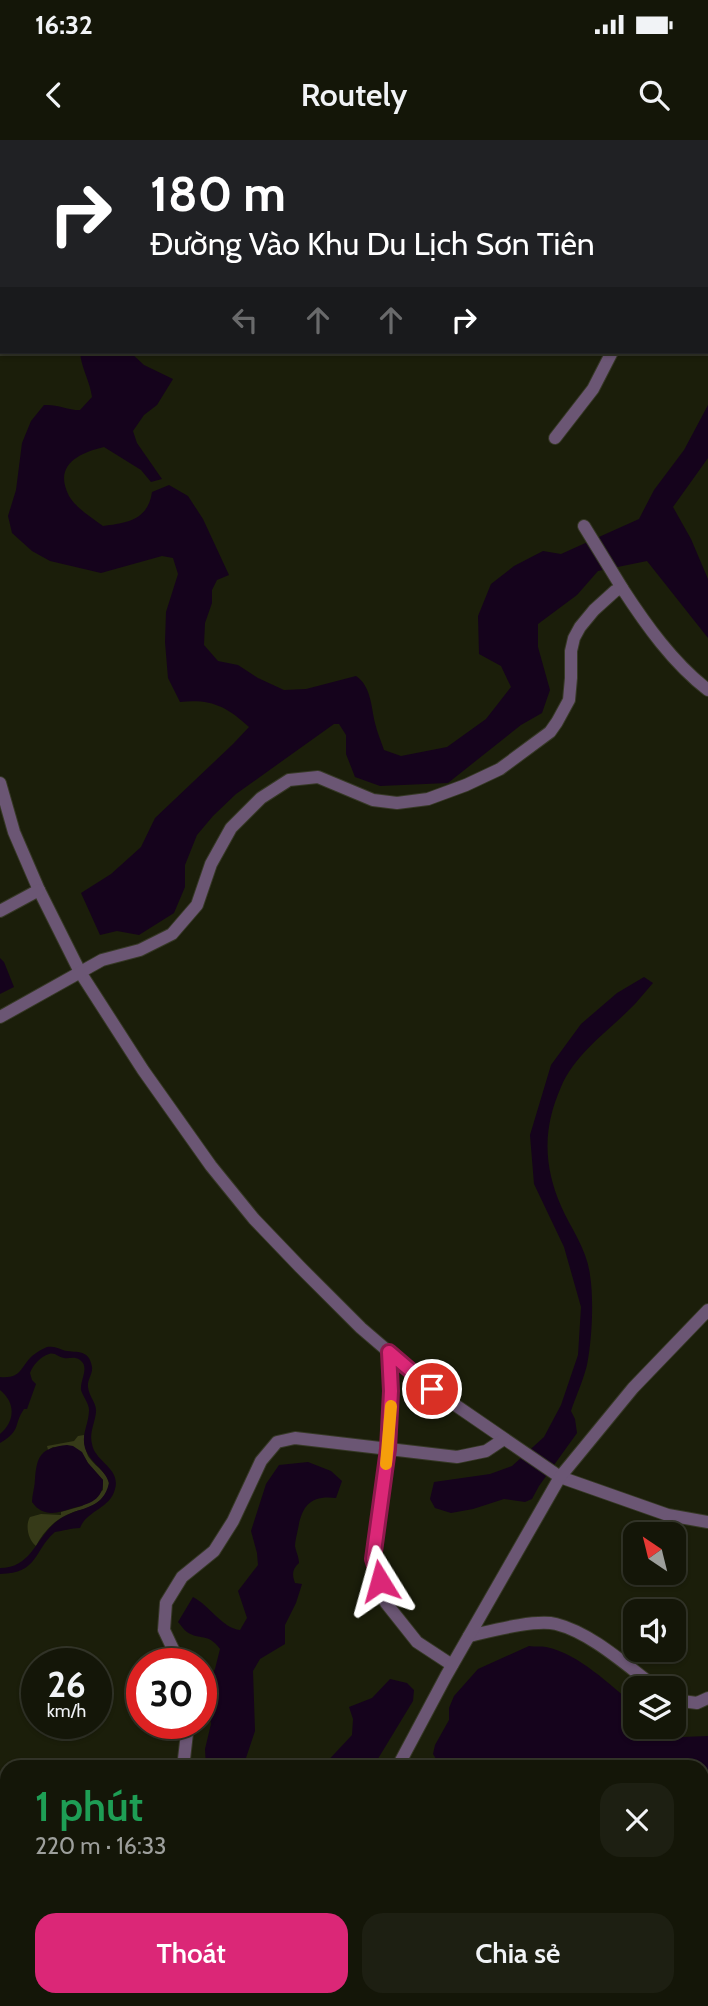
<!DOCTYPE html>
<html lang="vi">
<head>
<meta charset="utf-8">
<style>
	body { margin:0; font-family:Cabin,sans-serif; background:#1d1f12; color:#f1f3f6; height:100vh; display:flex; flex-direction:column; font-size:26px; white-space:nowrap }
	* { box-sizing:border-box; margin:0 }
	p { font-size:23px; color:#9d9f9c }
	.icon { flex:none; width:38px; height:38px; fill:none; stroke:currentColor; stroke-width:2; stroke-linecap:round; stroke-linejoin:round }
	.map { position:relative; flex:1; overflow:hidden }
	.side { position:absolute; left:0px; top:1620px; width:709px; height:247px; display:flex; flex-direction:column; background:#141608; border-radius:21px 21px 0 0; box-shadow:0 2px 5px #0004,0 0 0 2px #333529 }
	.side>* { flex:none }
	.top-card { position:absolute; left:0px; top:0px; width:709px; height:214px; box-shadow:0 2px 5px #0004,0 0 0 2px #333529; background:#202124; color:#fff; overflow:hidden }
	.needle { width:46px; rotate:325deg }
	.controls { position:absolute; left:623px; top:1382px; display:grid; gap:14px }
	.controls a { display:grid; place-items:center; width:63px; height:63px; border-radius:14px; background:#141608; box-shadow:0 2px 5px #0004,0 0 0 2px #333529; font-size:35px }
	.speed { position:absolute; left:21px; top:1508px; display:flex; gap:14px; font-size:35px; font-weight:700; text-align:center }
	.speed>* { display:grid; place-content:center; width:91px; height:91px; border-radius:50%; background:#141608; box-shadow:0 2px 5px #0004,0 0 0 2px #333529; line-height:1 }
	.speed small { font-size:18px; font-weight:400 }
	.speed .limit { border:10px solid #d22; background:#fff; color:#111 }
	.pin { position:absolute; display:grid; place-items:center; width:60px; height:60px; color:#fff; margin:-30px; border:4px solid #fff; border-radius:50%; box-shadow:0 2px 7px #0007 }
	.me { position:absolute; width:77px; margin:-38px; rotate:352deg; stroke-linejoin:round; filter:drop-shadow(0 0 5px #0008) }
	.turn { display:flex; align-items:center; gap:24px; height:147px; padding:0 35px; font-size:32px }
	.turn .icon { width:91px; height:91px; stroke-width:2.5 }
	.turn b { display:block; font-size:49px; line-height:60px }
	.lanes { display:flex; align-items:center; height:66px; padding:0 35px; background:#0003; justify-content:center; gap:35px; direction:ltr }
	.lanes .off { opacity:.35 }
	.round { display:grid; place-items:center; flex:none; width:74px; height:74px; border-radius:21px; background:#1d1f12 }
	.overview { display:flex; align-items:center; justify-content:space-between; height:119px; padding:0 35px }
	h1 { font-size:42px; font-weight:600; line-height:52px; color:#1e9e55 }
	.button { display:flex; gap:14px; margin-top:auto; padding:14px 35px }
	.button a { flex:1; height:80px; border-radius:21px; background:#db2777; color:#fff; font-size:28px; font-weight:600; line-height:80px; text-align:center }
	.button a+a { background:#1d1f12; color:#f1f3f6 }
	.status { display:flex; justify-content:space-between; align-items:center; height:49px; padding:0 35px; background:#141608; direction:ltr }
	.status svg { height:19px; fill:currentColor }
	header { display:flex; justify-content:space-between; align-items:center; height:91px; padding:0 35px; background:#141608; font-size:32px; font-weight:600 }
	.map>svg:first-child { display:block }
	.green { fill:#363a18 }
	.water { fill:#15031c }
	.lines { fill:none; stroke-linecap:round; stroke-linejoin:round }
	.minor-casing { stroke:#363826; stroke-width:14 }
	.minor { stroke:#6b5674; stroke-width:12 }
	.route-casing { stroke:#8e194d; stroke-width:18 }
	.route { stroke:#db2777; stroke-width:12 }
	.slow { stroke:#f59e0b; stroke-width:12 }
</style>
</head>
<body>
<div class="status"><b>16:32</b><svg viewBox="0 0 49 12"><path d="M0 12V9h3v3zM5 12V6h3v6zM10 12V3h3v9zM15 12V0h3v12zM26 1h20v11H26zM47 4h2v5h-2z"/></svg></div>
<header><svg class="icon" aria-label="back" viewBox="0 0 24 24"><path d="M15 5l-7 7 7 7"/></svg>Routely<svg class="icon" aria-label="search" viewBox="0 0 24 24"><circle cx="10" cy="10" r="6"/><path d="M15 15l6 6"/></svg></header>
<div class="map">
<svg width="708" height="1866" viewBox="0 0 708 1866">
	<rect width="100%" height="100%" fill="#1b1e0a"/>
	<path class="green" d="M 84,1295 C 84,1302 85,1309 88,1316 C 95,1328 115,1335 107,1351 C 104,1357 98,1363 91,1366 C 85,1370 77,1370 71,1373 C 55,1379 43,1392 36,1406 C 28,1400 25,1385 30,1377 L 41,1374 L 61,1375 L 61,1372 L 82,1366 L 103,1350 L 103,1340 L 88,1323 L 81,1312 L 53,1307 L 48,1310 L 47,1306 L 74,1301 L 78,1296 Z"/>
	<g class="water">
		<path d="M 80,212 L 130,212 L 144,225 L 173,239 L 157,265 L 144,275 L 133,291 L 137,303 L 162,339 L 151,342 L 141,330 L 104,307 C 79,313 53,325 69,356 C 76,368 92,378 103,386 C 127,383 148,380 152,352 L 169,345 L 188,356 L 203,379 L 229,435 L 217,440 L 212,450 L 212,463 L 205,483 L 204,505 L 218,521 L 238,525 L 258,538 L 284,550 L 306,549 L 356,536 C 371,546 371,566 375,583 C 377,592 381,601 384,610 L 401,616 L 447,607 L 486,579 L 511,547 L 501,526 L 479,514 L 478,476 L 491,444 L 514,426 L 543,411 L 561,414 L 639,379 L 654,350 L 684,310 L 708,265 L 708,318 L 673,367 L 691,399 L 708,439 L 708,498 L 647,421 L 598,431 L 577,455 L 538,484 L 538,507 L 550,550 L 542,573 L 521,585 L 448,643 L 380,646 L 355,637 L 346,614 L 346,595 L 339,584 L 334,584 L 236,654 L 213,676 L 197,695 L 185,725 L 185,747 L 174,773 L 139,795 L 117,791 L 100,795 L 81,753 L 111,734 L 141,707 L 155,678 L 233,604 L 249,587 C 226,566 211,559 180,562 L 168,538 L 165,502 L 166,472 L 178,434 L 173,418 L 162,416 L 101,433 L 50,421 L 32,411 L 12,393 L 8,376 L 16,350 L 22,303 L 31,281 L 44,265 C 57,264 67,270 80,270 L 92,257 C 90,241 81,228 80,212 Z"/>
		<path d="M 0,818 L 4,822 L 14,847 L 0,854 Z"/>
		<path d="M 644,837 L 653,843 C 647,850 641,857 635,864 C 610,890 576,912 561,947 C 543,988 543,1024 561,1066 C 571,1089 587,1109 590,1135 C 594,1160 592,1200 587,1225 C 583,1241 576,1256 571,1271 L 575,1279 L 577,1293 L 539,1346 L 532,1359 L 525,1362 L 504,1359 L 473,1369 L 451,1373 L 435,1368 L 430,1359 L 434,1342 L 490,1334 L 512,1326 L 544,1297 L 561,1265 L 578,1215 L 581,1167 L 564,1107 L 534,1044 L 530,995 L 551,925 L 581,884 L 617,853 Z"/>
		<path d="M 47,1207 C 54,1206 57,1208 63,1210 C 74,1214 89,1207 92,1227 C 93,1234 87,1240 88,1247 C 89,1257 97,1263 96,1272 C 95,1283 89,1293 92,1304 C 95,1322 121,1328 115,1349 C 110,1369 87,1370 80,1388 C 71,1388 63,1391 55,1392 C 33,1411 39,1433 0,1434 L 0,1428 C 36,1428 36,1389 67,1375 C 86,1366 103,1368 109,1343 C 105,1329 90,1323 85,1308 C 81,1294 89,1284 89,1270 C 89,1263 83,1257 81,1250 C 80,1240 90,1227 80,1220 C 74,1216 70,1219 64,1218 C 58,1217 55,1212 49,1214 C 40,1217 33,1225 30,1233 L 32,1240 L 36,1244 L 27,1269 L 24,1269 C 13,1285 22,1290 0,1303 L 0,1294 C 15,1281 16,1263 0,1250 L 0,1237 C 21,1239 20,1228 32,1216 C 37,1212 42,1209 47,1207 Z"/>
		<path d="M 67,1305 L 73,1306 L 82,1312 L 88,1323 L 103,1340 C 104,1360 89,1364 73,1368 C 58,1373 43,1378 32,1362 C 32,1354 35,1347 35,1339 C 37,1315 41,1308 67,1305 Z"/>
		<path d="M 308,1322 L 331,1331 L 342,1341 L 336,1358 C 311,1355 302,1365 298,1389 C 297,1394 295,1401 295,1406 C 296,1412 299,1417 299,1423 C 292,1429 292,1435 295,1443 L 302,1444 L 296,1463 L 285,1485 L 285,1504 L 260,1519 L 253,1531 L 255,1591 L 243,1627 L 206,1627 L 205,1609 L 211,1584 L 210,1576 L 204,1561 L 203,1550 L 215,1529 L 220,1509 C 208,1492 200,1501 187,1492 C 185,1491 179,1483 178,1482 L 193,1457 C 209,1465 222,1488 240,1490 L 247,1478 L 238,1451 L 258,1425 L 257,1413 L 251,1391 L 266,1344 L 279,1325 Z"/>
		<path d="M 529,1506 C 535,1507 541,1506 546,1507 C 580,1514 609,1545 635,1565 L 635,1587 L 665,1587 L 682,1597 L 708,1596 L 708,1772 L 702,1778 L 702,1628 L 441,1627 L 433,1614 L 435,1605 L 449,1580 L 449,1568 L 454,1556 L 478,1529 Z"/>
		<path d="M 390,1539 L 407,1543 L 414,1550 L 413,1561 L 373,1627 L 322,1627 L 352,1595 L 353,1579 L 349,1567 L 372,1558 Z"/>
	</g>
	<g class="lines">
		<g class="minor-casing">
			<g id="minor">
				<path d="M 33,2 L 34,0"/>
				<path d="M 707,19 L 708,18"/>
				<path d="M 707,61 L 708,62"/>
				<path d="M 0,151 L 2,144"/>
				<path d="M 555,298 L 593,249 L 612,212"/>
				<path d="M 584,386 L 622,448"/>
				<path d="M 0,643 L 14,692 L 39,750 L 80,832 L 143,930 L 211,1026 L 254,1079 L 300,1127 L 361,1188 L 432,1249 L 560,1337 L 668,1375 L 708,1382"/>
				<path d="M 0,771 L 39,750"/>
				<path d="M 0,877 L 102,820 L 140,810 L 172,794 L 197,765 L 211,724 L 231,688 L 261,658 L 289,640 L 318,637 L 373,660 L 397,663 L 428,659 L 466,645 L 500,629 L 550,592 L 557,582 L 569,560 L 571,538 L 571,511 L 574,498 L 580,487 L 594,470 L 615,451 L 622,448 C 646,485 673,523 708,550"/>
				<path d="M 389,1212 L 391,1250 L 388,1309 L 373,1419 L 386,1463 L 417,1502 L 452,1525"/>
				<path d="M 469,1496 C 491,1491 535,1479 556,1484 C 592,1493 628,1527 658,1549"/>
				<path d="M 180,1524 L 164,1490 L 166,1463 L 182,1437 L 214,1411 L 233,1381 L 261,1321 L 277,1302 L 295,1298 L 457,1317 L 486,1311 L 504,1299"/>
				<path d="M 674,1560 L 697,1563 L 708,1558"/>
				<path d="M 183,1628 L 188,1584"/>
				<path d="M 397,1628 L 446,1536 L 560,1337 L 633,1248 L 708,1170"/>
				<path d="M 702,1807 L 708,1804"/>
				<path d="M 0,1839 L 6,1866"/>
				<path d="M 118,1866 L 125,1860"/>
			</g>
		</g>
		<use href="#minor" class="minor"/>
	</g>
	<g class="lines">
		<g class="route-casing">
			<path id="route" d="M 380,1441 L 373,1419 L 388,1309 L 391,1251 L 389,1212 L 432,1249"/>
		</g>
		<use href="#route" class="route"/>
		<path class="slow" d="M 386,1324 L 391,1266"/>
	</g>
</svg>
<div class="controls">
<a><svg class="needle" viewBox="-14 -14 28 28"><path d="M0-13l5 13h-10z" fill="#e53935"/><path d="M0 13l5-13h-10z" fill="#9d9f9c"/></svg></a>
<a><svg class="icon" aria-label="sound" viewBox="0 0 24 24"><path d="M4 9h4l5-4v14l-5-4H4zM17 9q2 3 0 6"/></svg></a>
<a><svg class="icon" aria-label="layers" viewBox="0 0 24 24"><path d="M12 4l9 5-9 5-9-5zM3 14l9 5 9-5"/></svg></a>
</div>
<div class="speed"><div>26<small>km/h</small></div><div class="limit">30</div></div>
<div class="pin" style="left:432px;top:1249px;background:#d93025"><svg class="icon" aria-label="arrive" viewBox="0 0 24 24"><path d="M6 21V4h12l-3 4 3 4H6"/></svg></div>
<svg class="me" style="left:380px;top:1441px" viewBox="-20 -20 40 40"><path d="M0-17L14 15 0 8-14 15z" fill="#db2777" stroke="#fff" stroke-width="4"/></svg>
<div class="top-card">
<div class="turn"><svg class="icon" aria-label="right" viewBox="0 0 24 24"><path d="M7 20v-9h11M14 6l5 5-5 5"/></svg><div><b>180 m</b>Đường Vào Khu Du Lịch Sơn Tiên</div></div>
<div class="lanes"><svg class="icon off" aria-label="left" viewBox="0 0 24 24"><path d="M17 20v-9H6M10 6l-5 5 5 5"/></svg><svg class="icon off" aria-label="ahead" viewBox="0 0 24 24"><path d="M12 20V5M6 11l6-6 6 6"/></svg><svg class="icon off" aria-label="ahead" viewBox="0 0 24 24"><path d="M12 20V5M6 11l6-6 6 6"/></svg><svg class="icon" aria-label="right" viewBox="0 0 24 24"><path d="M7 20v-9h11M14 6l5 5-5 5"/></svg></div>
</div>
<section class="side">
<div class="overview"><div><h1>1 phút</h1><p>220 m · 16:33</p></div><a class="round"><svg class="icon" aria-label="close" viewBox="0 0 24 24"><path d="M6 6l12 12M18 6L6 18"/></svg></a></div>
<div class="button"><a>Thoát</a><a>Chia sẻ</a></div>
</section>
</div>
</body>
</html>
